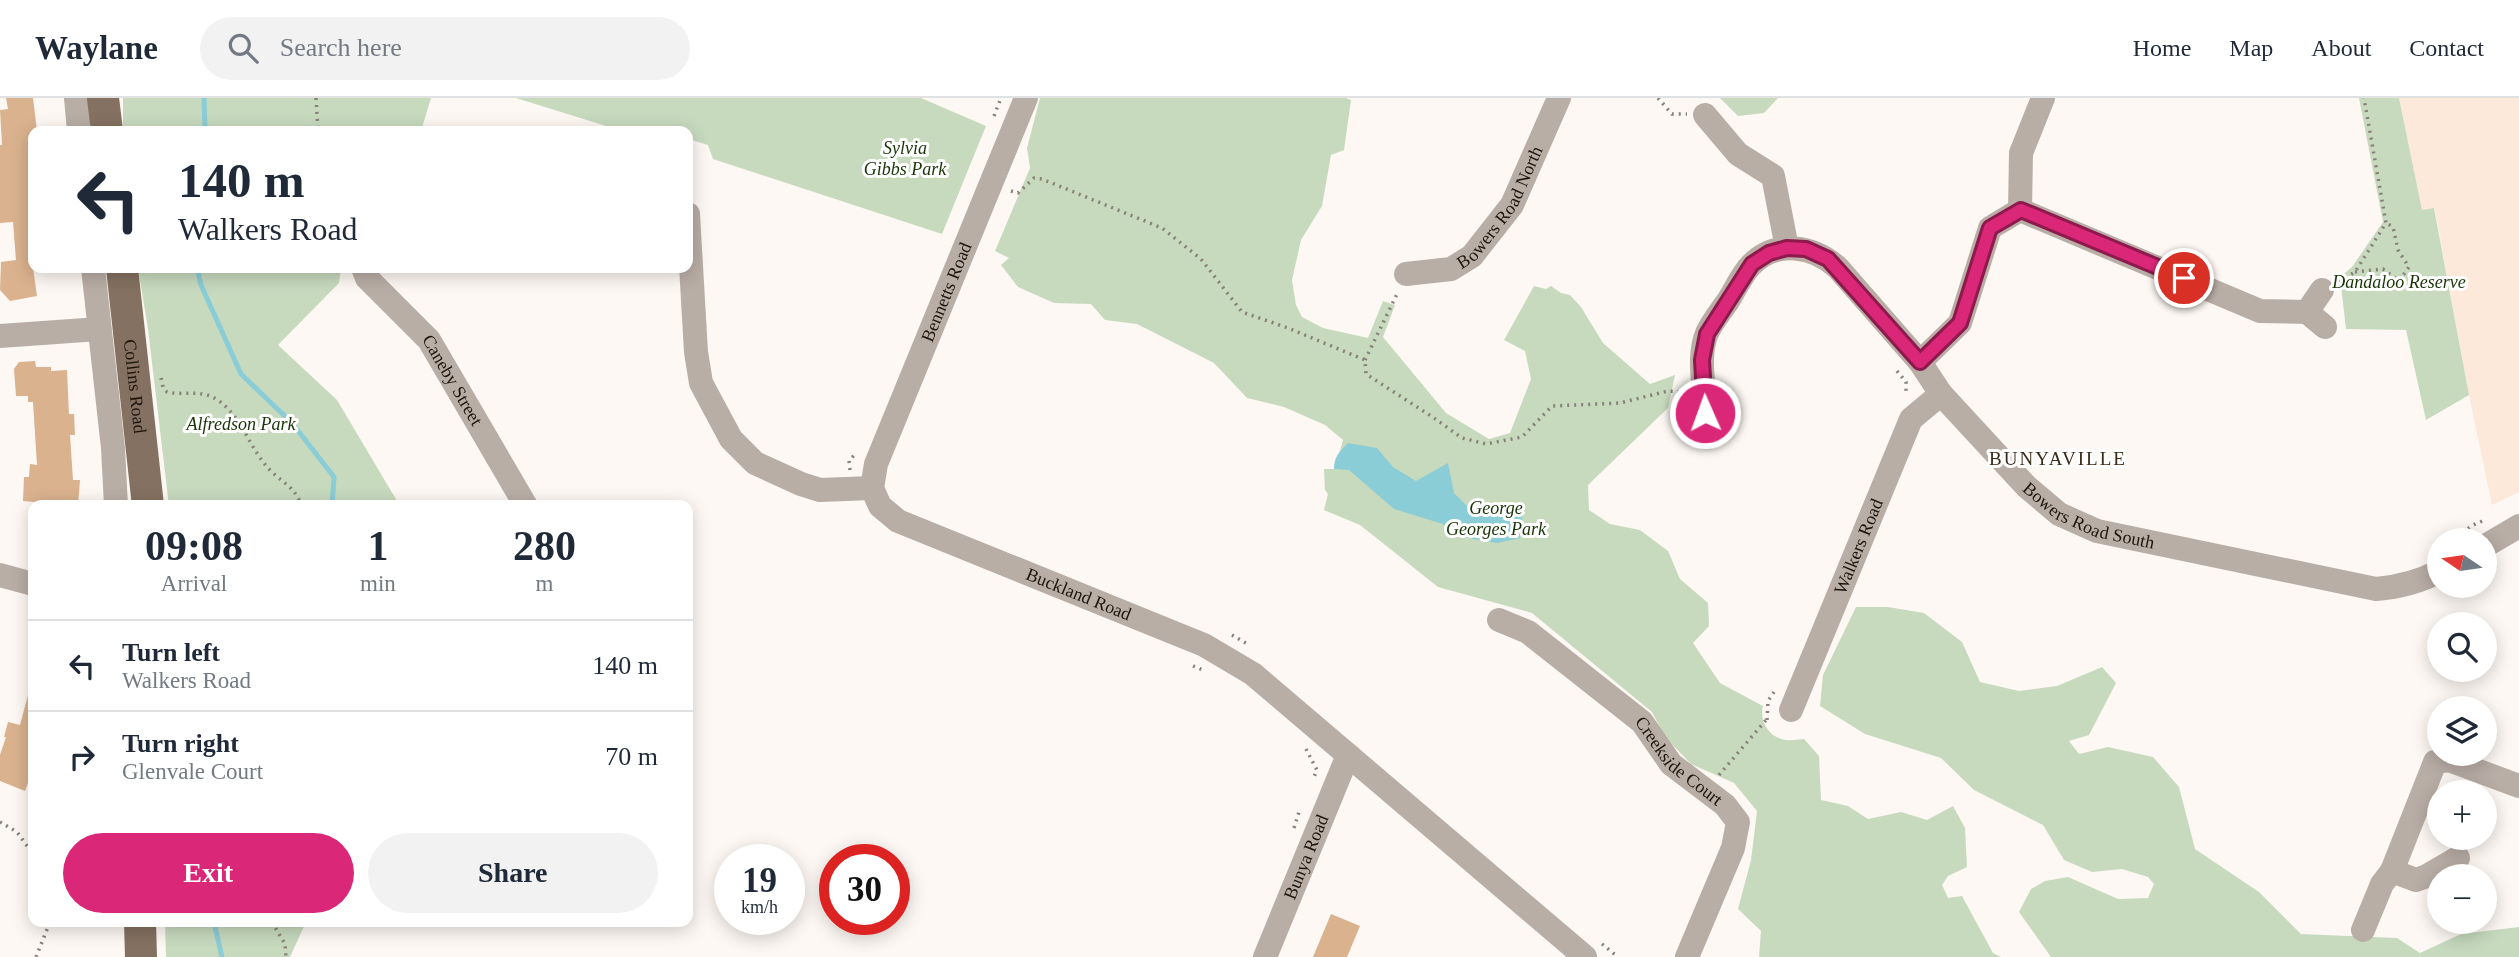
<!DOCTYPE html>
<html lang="en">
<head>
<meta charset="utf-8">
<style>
	body { margin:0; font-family:"Times New Roman",serif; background:#f2f2f3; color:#1f2937; height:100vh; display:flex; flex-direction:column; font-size:26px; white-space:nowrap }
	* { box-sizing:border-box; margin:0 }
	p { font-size:23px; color:#747a83 }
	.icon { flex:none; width:38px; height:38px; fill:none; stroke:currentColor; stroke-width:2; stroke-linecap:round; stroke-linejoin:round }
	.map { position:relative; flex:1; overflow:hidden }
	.details { position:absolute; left:28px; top:402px; width:665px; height:427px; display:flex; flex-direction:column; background:#fff; border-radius:14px; box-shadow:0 4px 18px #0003 }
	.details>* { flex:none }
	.guide { position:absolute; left:28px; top:28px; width:665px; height:147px; border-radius:14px; box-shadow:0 4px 18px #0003; background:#fff; color:#1f2937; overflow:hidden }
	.needle { width:46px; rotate:283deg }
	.buttons { position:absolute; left:2427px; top:430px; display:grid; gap:14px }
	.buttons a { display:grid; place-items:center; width:70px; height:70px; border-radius:50%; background:#fff; box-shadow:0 4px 18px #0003; font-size:35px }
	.speed { position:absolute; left:714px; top:746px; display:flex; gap:14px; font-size:35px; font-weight:700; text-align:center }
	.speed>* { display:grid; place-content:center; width:91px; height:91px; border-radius:50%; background:#fff; box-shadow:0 4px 18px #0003; line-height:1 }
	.speed small { font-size:18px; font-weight:400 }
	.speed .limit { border:10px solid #d22; background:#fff; color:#111 }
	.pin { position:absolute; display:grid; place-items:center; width:60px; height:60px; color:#fff; margin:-30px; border:4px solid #fff; border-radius:50%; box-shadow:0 2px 7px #0007 }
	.me { position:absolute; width:77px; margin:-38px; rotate:358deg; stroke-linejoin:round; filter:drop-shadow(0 0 5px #0008) }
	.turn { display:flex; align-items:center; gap:24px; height:147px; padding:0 35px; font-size:32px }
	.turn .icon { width:91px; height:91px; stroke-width:2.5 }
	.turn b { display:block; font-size:49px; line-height:60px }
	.eta { display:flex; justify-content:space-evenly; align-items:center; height:119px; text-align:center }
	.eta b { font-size:42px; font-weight:700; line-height:49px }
	.action { display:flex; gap:14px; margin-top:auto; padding:14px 35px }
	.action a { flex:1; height:80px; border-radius:42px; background:#db2777; color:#fff; font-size:28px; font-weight:700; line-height:80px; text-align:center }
	.action a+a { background:#f2f2f3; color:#1f2937 }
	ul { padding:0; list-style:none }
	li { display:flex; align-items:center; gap:21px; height:91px; padding:0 35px; border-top:2px solid #e0e1e3 }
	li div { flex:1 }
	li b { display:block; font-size:26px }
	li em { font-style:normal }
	header { display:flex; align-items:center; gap:42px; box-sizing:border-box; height:98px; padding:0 35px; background:#fff; border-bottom:2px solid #e0e1e3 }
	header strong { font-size:33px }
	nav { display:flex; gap:38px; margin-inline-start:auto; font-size:24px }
	.search { width:490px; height:63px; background:#f2f2f3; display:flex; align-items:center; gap:18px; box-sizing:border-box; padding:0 24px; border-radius:38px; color:#747a83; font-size:26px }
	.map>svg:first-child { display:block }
	.built { fill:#fce9d9 }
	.green { fill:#c7dabe }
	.water { fill:#8bcdd6 }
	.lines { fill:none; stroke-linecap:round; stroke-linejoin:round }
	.stream { stroke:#8bcdd6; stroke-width:5 }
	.building { fill:#dab28e }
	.path { stroke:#87807a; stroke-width:3.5; stroke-dasharray:2 5; stroke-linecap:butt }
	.minor { stroke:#b9aea6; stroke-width:24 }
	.major { stroke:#847161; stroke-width:32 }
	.route-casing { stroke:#8e194d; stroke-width:18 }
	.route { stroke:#db2777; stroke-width:12 }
	.labels { text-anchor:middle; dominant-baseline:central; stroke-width:6; stroke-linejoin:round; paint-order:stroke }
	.park-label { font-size:18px; font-style:italic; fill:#193406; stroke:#fff }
	.street-label { font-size:18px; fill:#1d150d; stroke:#fff }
	.neighbourhood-label { font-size:19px; letter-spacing:2px; fill:#3c2a18; stroke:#fff }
</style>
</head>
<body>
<header>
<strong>Waylane</strong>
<div class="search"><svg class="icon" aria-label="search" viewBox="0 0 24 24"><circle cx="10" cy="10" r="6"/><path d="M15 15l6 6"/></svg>Search here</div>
<nav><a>Home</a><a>Map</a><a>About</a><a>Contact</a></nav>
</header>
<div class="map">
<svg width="2519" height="859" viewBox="0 0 2519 859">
	<rect width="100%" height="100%" fill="#fdf8f3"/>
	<path class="built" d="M 2399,0 L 2519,0 L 2519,394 L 2492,407 L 2469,297 L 2435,111 L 2422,112 Z"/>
	<g class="green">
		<path d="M 123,0 L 431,0 L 421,33 L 123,33 Z"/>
		<path d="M 516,0 L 921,0 L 986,28 L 942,136 L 713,61 L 708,47 L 688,41 L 688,33 L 622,33 Z"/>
		<path d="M 1040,0 L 1346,0 L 1351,2 L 1344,52 L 1331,57 L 1322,108 L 1301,142 L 1292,182 L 1296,207 L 1302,219 L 1323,230 L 1368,240 L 1383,203 L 1395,207 L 1383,239 L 1446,315 L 1489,341 L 1510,335 L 1531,281 L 1525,253 L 1504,242 L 1534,188 L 1546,191 L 1551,188 L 1561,195 L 1570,197 L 1581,209 L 1603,245 L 1650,286 L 1675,277 L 1668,310 L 1588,387 L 1589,412 L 1610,426 L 1640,432 L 1668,453 L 1680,481 L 1708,505 L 1709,528 L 1693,545 L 1720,585 L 1763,608 C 1759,623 1769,640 1786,642 C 1792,643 1799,641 1804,641 L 1819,658 L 1821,702 L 1848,708 L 1868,721 L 1901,714 L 1927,722 L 1953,708 L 1965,730 L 1967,769 L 1948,778 L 1942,787 L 1948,800 L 1962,798 L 1993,855 L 2001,859 L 1759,859 L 1761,833 L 1738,811 L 1751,762 L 1757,713 L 1734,685 L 1691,666 L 1665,639 L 1652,614 L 1532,515 L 1438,489 L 1360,427 L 1324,412 L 1328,396 L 1325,392 L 1324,371 L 1335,371 L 1343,342 L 1325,327 L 1284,309 L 1247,300 L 1214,265 L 1137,226 L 1105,222 L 1091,206 L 1054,205 L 1018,189 L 1001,167 L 1009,160 L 995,153 L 1030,70 L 1027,50 Z"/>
		<path d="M 1720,0 L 1778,0 L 1764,15 L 1738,18 Z"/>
		<path d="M 2359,0 L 2399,0 L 2422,112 L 2434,110 L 2469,297 L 2426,322 L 2406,232 L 2346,231 L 2340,179 L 2352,169 L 2383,124 Z"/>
		<path d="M 138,170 L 341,170 L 339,185 L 278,247 L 337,302 L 400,408 L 169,408 L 148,231 Z"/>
		<path d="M 1856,509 L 1888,509 L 1924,515 L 1962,544 L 1980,584 L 2019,593 L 2057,588 L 2102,569 L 2116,585 L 2089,637 L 2069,643 L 2079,656 L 2108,649 L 2153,659 L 2179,689 L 2195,751 L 2259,794 L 2301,836 L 2397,840 L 2420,855 L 2461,836 L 2519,829 L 2519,859 L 2051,859 L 2019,814 L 2031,791 L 2045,783 L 2068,779 L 2118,801 L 2148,800 L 2154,786 L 2148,779 L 2122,771 L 2092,774 L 2064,762 L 2043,727 L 1974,692 L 1941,660 L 1865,636 L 1820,608 L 1823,577 Z"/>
		<path d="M 165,824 L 306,824 L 290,859 L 166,859 Z"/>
	</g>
	<path class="water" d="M 1348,345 L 1377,350 L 1393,369 L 1416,383 L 1448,365 L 1454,395 L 1473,414 L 1510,410 L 1523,415 L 1520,440 L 1497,445 L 1463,439 L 1443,426 L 1394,411 L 1349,372 L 1334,371 C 1334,359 1339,354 1348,345 Z"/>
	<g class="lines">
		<g class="stream">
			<path d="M 204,0 L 205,33"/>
			<path d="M 197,170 L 201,187 L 241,276 L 292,325 L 334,379 L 332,408"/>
			<path d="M 214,824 L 222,859"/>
		</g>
	</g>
	<g class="building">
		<path d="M 6,0 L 33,0 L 37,33 L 33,33 L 33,170 L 37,198 L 10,203 L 0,192 L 1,164 L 16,162 L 13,124 L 0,125 L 0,47 L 2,47 L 0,12 L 8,11 Z"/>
		<path d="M 35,263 L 36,269 L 51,269 L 51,273 L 67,272 L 69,316 L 74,316 L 75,337 L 70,337 L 73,382 L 80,382 L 78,408 L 23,403 L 24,379 L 29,379 L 30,366 L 37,367 L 33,304 L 28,304 L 28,298 L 16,298 L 14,271 L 19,264 Z"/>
		<path d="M 28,597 L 33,598 L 33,671 L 25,693 L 0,683 L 0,657 L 6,639 L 4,639 L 8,624 L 20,627 Z"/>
		<path d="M 1331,816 L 1360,828 L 1347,859 L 1313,859 Z"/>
	</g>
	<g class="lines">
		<g class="path">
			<path d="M 316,0 L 318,33"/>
			<path d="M 1658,0 L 1672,16 L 1687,16"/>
			<path d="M 994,18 L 1001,0"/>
			<path d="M 1011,93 L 1018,95 L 1034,80 L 1042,81 L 1162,130 L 1201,161 L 1242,214 L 1288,230 L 1365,262 L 1366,276 L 1434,320 L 1462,340 L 1486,346 L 1522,339 L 1552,308 L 1620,305 L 1668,293 L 1682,294"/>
			<path d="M 2355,174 L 2383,171 L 2399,183 L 2409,169 L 2398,152 L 2393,129 L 2386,125"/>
			<path d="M 2339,183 L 2355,174 L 2386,125 L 2364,0"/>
			<path d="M 1365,262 L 1398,194"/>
			<path d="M 1897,273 L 1906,284 L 1906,297"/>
			<path d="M 161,280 L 163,289 L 167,294 C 184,298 200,291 216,301 C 241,316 249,350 269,371 C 281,384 297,390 301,408"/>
			<path d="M 850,372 L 849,363 L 856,355"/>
			<path d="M 2451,443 L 2473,427 L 2485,422"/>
			<path d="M 1232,537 L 1249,547"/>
			<path d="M 1193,568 L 1203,572"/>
			<path d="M 1767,622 L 1768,603 L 1774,594"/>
			<path d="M 1306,651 L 1317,672 L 1313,681"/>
			<path d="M 1719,677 L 1766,622"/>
			<path d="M 0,724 L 17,734 L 33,756"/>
			<path d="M 1294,730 L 1299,714"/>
			<path d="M 272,824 L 285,846 L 286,859"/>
			<path d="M 1602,846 L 1618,859"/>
			<path d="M 36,859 L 50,824"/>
		</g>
		<g class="minor">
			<path d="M 76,0 L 79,33"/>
			<path d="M 1705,17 L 1738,56 L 1773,78 L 1787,150"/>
			<path d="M 2020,112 L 2260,213 L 2307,214"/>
			<path d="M 688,116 L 696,254 L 701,285 L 731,341 L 755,365 L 801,386 L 820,392 L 872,390"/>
			<path d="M 93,170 L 113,350 L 116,408"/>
			<path id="s1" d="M 363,170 L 367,180 L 429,242 L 526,408"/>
			<path id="s2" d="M 1406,176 L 1451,171 L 1472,158 L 1512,107 L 1559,0"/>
			<path d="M 2322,192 L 2307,214 L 2325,229"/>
			<path d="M 0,238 L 99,231"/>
			<path d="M 1920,264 L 1960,225 L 1990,130 L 2020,112 L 2021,55 L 2043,0"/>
			<path id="s3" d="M 1705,315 C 1705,289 1697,259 1707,235 C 1712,224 1721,213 1728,203 C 1735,192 1742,176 1751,167 C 1776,141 1814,148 1838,170 L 1920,264 L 1941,296 L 2027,389 L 2059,416 L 2097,433 L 2376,491 C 2400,489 2419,484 2440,473"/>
			<path id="s4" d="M 872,390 L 880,408 L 898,423 L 1204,547 L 1253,576 L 1585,859"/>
			<path id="s5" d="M 872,390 L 876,366 L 1026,0"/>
			<path d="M 2485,448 L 2519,428"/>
			<path d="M 0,477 L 33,486"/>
			<path id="s6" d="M 1499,522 L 1528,534 L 1642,624 L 1671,666 L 1725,707 L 1738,724 L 1733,750 L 1687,859"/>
			<path id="s7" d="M 1791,612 L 1911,321 L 1941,296"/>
			<path d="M 2392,773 L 2416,782 L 2427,778 L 2458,760"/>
			<path d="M 2363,832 L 2382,786 L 2392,773 L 2435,664 L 2449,662 L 2519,688"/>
			<path id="s8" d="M 1265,859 L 1348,657"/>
		</g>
		<g class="major">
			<path d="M 103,0 L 107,33"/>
			<path id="s9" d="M 122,170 L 148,408"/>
			<path d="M 140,824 L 141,859"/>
		</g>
	</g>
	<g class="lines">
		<g class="route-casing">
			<path id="route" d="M 1705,315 L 1702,262 L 1707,236 L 1752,166 L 1769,155 L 1787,150 L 1806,151 L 1828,161 L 1920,264 L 1960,225 L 1990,130 L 2021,112 L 2184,180"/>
		</g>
		<use href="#route" class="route"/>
	</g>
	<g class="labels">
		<g class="park-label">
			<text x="905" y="50">Sylvia<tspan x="905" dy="21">Gibbs Park</tspan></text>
			<text x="2399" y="184">Dandaloo Reserve</text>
			<text x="241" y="326">Alfredson Park</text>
			<text x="1496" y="410">George<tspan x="1496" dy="21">Georges Park</tspan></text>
		</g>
		<g class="street-label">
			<text stroke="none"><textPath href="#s2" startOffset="126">Bowers Road North</textPath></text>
			<text stroke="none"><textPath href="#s5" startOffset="210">Bennetts Road</textPath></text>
			<text stroke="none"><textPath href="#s1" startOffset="145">Caneby Street</textPath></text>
			<text stroke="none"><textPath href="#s9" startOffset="119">Collins Road</textPath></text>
			<text stroke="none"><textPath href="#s3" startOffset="618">Bowers Road South</textPath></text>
			<text stroke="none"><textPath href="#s7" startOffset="177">Walkers Road</textPath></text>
			<text stroke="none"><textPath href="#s4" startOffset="238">Buckland Road</textPath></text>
			<text stroke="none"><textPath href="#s6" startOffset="231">Creekside Court</textPath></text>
			<text stroke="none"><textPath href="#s8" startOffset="108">Bunya Road</textPath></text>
		</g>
		<g class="neighbourhood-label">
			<text x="2058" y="360">BUNYAVILLE</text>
		</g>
	</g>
</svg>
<div class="buttons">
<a><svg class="needle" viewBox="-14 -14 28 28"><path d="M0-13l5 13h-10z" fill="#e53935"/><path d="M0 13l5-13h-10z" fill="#747a83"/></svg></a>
<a><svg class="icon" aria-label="search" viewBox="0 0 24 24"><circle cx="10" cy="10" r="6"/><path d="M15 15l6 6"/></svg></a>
<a><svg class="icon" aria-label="layers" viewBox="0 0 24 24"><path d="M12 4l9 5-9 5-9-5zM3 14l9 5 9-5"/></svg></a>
<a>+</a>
<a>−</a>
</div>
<div class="speed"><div>19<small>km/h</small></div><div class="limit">30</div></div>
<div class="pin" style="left:2184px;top:180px;background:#d93025"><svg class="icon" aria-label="arrive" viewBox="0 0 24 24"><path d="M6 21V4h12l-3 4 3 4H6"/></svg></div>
<svg class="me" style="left:1705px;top:315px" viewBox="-20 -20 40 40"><circle r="17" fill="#db2777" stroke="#fff" stroke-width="3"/><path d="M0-11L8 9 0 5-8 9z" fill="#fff"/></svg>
<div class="guide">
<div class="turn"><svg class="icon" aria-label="left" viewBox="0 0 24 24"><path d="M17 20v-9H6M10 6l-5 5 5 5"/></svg><div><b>140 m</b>Walkers Road</div></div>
</div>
<section class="details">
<div class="eta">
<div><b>09:08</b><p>Arrival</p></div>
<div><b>1</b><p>min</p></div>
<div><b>280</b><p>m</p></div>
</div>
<ul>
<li><svg class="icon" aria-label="left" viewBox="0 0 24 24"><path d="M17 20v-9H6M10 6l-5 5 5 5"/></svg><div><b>Turn left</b><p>Walkers Road</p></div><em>140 m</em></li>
<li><svg class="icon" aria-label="right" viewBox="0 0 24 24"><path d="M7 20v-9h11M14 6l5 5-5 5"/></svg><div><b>Turn right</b><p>Glenvale Court</p></div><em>70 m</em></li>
</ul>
<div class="action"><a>Exit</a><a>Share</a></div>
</section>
</div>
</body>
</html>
